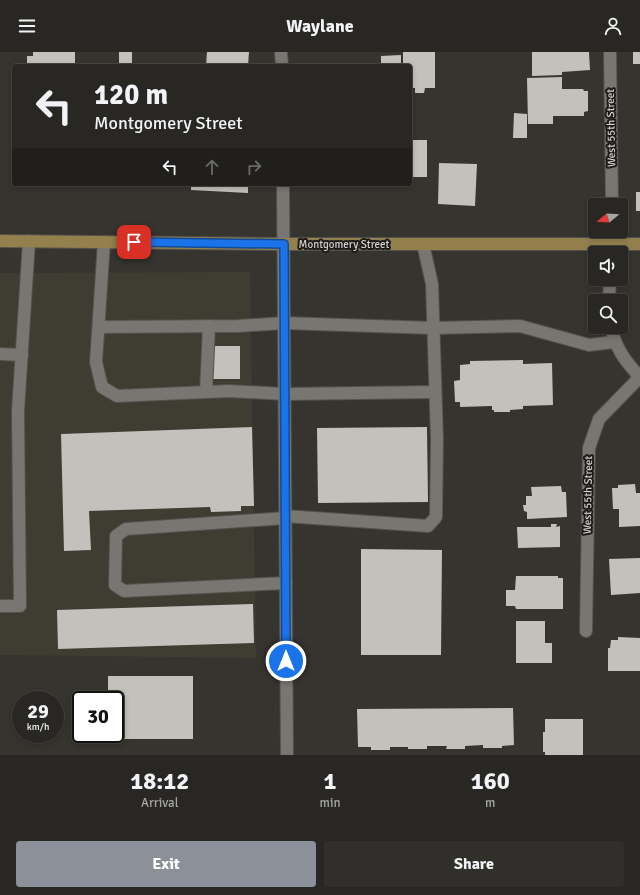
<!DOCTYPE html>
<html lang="en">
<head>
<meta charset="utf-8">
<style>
	body { margin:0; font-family:Signika,sans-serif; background:#302f2b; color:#f1f3f6; height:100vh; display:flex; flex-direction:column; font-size:15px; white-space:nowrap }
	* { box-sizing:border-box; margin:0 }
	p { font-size:13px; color:#a5a5a6 }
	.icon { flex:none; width:22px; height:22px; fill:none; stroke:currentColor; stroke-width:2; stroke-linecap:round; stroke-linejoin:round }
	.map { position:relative; height:703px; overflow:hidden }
	.side { display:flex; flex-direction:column; background:#282723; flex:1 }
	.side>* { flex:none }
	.guide { position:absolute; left:12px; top:12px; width:400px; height:122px; border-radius:4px; box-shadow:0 2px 6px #0003,0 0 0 1px #444441; background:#282723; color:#f1f3f6; overflow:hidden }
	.needle { width:26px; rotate:252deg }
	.controls { position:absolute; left:588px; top:146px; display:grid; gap:8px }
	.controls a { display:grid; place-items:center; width:40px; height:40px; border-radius:4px; background:#282723; box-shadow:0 2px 6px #0003,0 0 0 1px #444441; font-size:20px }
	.speed { position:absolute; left:12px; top:639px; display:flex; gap:8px; font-size:20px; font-weight:700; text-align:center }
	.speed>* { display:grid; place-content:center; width:52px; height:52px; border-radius:50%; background:#282723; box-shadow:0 2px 6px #0003,0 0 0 1px #444441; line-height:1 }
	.speed small { font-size:10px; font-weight:400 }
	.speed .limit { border:2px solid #111; border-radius:6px; background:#fff; color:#111 }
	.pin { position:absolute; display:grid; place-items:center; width:34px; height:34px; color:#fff; margin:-17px; border-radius:8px; box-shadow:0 2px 6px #0006 }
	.me { position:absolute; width:44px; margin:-22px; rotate:0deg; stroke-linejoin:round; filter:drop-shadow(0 0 3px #0008) }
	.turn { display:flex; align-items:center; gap:14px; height:84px; padding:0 16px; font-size:18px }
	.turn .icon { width:52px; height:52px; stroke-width:2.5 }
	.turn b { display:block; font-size:28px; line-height:34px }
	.lanes { display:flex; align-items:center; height:38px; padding:0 16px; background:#0003; justify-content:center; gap:20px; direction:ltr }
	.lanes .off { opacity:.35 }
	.eta { display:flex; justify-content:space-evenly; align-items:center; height:68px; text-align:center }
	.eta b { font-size:24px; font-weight:700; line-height:28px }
	.button { display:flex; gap:8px; margin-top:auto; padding:8px 16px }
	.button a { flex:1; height:46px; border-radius:4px; background:#8c9099; color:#fff; font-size:16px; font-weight:700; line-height:46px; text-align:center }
	.button a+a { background:#302f2b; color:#f1f3f6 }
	header { display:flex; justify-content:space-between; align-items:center; height:52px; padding:0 16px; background:#282723; font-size:18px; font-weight:700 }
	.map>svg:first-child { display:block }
	.built { fill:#3f3c31 }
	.building { fill:#c3c1bb }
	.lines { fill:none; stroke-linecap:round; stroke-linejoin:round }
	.minor-casing { stroke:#54524e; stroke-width:14 }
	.major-casing { stroke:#54524e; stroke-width:14 }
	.minor { stroke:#787671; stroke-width:12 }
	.major { stroke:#94804d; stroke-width:12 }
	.route-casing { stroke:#114b97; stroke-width:10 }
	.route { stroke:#1a73e8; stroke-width:7 }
	.labels { text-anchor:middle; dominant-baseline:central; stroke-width:4; stroke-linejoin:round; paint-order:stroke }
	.street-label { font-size:11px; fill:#d3d2cf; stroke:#1c1b19 }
</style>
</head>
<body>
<header><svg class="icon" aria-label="menu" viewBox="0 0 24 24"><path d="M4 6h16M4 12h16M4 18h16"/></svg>Waylane<svg class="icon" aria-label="person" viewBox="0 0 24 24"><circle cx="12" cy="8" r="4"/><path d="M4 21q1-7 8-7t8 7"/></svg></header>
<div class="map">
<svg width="640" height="703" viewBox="0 0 640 703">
	<rect width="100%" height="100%" fill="#35342f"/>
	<path class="built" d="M 250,220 L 256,606 L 0,603 L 0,221 Z"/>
	<g class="building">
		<path d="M 33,0 L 75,0 L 75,14 L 27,14 L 27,4 L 33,4 Z"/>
		<rect x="119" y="0" width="13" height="14"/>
		<path d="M 207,0 L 249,0 L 248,14 L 206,14 Z"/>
		<path d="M 403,0 L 435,0 L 435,36 L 425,36 L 424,41 L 415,41 L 415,36 L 410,36 L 410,14 L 403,14 Z"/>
		<path d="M 532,0 L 589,0 L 590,18 L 562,20 L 562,23 L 532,24 Z"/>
		<rect x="633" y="0" width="7" height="12"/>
		<path d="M 401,3 L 401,14 L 381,14 L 381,4 Z"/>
		<path d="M 562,25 L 562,37 L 583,37 L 584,39 L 588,39 L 588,59 L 584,60 L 584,64 L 553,64 L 553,72 L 528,72 L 527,26 Z"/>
		<path d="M 514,61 L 527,62 L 527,86 L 513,86 Z"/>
		<rect x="410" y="88" width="17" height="37"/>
		<path d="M 439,111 L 477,112 L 475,154 L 438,152 Z"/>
		<path d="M 191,132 L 248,132 L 248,141 L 191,138 Z"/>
		<rect x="636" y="140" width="4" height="19"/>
		<rect x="213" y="294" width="27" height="33"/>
		<path d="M 523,308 L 523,312 L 552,311 L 553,353 L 523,354 L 523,357 L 510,358 L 510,360 L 494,360 L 494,358 L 492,358 L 492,354 L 460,355 L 460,350 L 455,350 L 454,329 L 460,328 L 460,313 L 470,312 L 470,309 Z"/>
		<path d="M 252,375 L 254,454 L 241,454 L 241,459 L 211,460 L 210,455 L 89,459 L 91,498 L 64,499 L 61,382 Z"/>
		<path d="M 427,375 L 428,450 L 318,451 L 317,376 Z"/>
		<path d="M 635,432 L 636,441 L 640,441 L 640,474 L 619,475 L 619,457 L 613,457 L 612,436 L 618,436 L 618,433 Z"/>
		<path d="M 561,434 L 562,440 L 566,440 L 567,465 L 527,467 L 527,460 L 524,459 L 523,453 L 526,453 L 526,444 L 532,444 L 531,435 Z"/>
		<path d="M 551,472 L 557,472 L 556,475 L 560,474 L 560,495 L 518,496 L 517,475 L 551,475 Z"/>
		<path d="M 361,497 L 442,498 L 441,603 L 361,603 Z"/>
		<path d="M 640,506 L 640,541 L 611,543 L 609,507 Z"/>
		<path d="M 516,524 L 558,524 L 558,526 L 563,526 L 563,557 L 516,557 L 515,554 L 506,554 L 506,538 L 515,538 Z"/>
		<path d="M 252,552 L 253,552 L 254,591 L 58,597 L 57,558 Z"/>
		<path d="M 516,569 L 545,569 L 545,591 L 552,591 L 552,611 L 516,611 Z"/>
		<path d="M 618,585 L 640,586 L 640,619 L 608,619 L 608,596 L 610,596 L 611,588 L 618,588 Z"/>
		<path d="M 108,624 L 193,624 L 193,687 L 108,687 L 108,682 L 115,682 L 115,648 L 108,648 Z"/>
		<path d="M 513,656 L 514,693 L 502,694 L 502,696 L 483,696 L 483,693 L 465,694 L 465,697 L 446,697 L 447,694 L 427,694 L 427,697 L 408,697 L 408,695 L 390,695 L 390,698 L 371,698 L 371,695 L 358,695 L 357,657 Z"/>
		<path d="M 545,667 L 583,667 L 583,703 L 545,703 L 545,700 L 543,700 L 543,680 L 545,680 Z"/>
	</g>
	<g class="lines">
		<g class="minor-casing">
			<g id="minor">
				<path d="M 281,0 L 282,14"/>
				<path d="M 610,0 L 612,153"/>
				<path d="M 283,132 L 287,703"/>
				<path d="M 104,190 L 96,310 L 102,335 L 117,344 L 229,339 L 284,342 L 435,340"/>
				<path d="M 611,201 L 612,179"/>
				<path d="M 609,249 L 610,227"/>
				<path d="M 99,275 L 238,274 L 284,271 L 433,276 L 520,274 L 589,293 L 614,290"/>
				<path d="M 611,275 C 616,297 625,309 640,325"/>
				<path d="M 0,302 L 22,303"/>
				<path d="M 206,340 L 209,274"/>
				<path d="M 285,464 L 428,474 L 436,465 L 437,387 L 432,232 L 423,192"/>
				<path d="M 285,466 L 126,477 L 116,484 L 115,533 L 124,539 L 286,531"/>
				<path d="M 0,554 L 20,554 L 18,359 L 29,189"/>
				<path d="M 586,579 L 589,396 L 599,367 L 640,325"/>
			</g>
		</g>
		<g class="major-casing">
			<path id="major" d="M 0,189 L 284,192 L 640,192"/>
		</g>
		<use href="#minor" class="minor"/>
		<use href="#major" class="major"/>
	</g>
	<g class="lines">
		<g class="route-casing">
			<path id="route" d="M 134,190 L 284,192 L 286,609"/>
		</g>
		<use href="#route" class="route"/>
	</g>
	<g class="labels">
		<g class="street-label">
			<text transform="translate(611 76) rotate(-91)">West 55th Street</text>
			<text x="344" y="192">Montgomery Street</text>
			<text transform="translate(588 443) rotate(-89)">West 55th Street</text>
		</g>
	</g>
</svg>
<div class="controls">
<a><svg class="needle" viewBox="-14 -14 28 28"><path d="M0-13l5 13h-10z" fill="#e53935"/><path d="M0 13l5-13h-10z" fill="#a5a5a6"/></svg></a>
<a><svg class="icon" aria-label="sound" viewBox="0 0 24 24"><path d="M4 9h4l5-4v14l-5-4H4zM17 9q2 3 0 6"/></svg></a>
<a><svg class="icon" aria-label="search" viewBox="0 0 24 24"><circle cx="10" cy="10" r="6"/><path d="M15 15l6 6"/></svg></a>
</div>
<div class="speed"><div>29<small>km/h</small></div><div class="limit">30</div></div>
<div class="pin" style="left:134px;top:190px;background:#d93025"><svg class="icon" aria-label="arrive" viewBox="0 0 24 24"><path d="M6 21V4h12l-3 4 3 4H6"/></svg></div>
<svg class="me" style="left:286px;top:609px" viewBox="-20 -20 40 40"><circle r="17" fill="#1a73e8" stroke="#fff" stroke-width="3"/><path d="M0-11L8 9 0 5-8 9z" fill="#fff"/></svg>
<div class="guide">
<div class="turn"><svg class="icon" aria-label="left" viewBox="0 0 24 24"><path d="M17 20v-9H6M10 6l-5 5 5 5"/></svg><div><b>120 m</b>Montgomery Street</div></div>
<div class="lanes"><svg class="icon" aria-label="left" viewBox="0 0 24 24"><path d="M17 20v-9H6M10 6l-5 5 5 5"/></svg><svg class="icon off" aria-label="ahead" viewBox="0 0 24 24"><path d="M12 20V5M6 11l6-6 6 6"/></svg><svg class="icon off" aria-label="right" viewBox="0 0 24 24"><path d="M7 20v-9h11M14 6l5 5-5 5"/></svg></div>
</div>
</div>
<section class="side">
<div class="eta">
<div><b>18:12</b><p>Arrival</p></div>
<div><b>1</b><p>min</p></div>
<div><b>160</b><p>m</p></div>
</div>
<div class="button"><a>Exit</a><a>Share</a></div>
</section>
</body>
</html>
